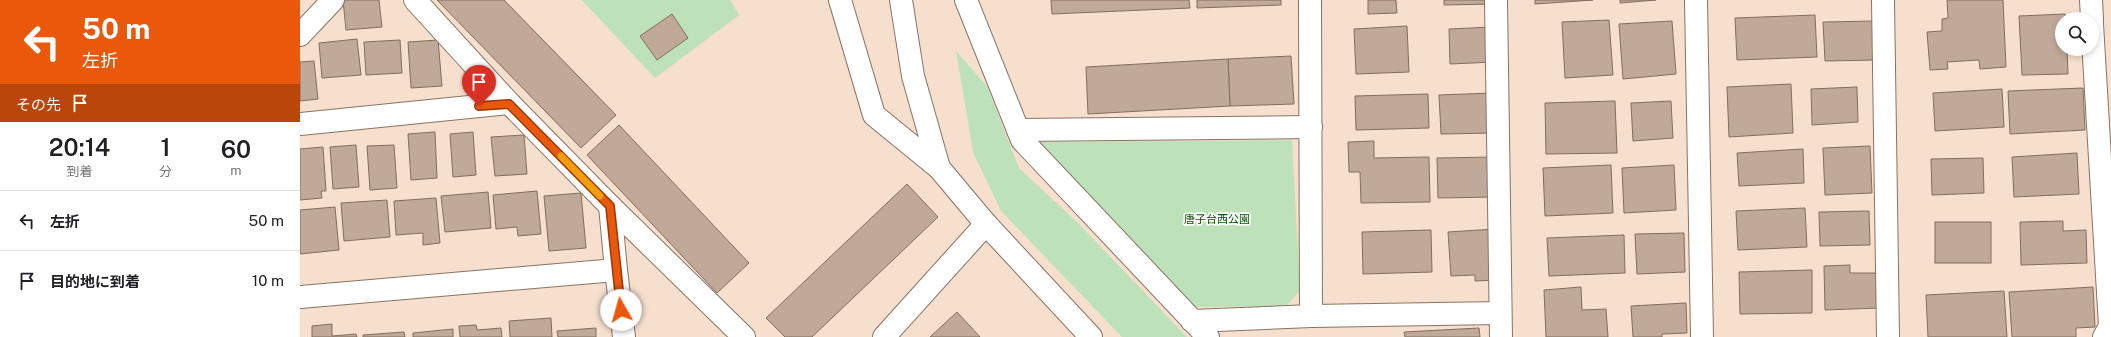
<!DOCTYPE html>
<html lang="ja">
<head>
<meta charset="utf-8">
<style>
	body { margin:0; font-family:"Public Sans","Noto Sans JP",sans-serif; background:#f2f2f2; color:#202124; height:100vh; display:flex; flex-direction:column; font-size:15px; white-space:nowrap }
	* { box-sizing:border-box; margin:0 }
	p { font-size:13px; color:#757577 }
	.icon { flex:none; width:22px; height:22px; fill:none; stroke:currentColor; stroke-width:2; stroke-linecap:round; stroke-linejoin:round }
	.map { position:relative; flex:1; overflow:hidden }
	.sheet { display:flex; flex-direction:column; background:#fff; width:300px }
	.sheet>* { flex:none }
	.top-card { background:#ea580c; color:#fff; overflow:hidden }
	.buttons { position:absolute; left:1755px; top:12px; display:grid; gap:8px }
	.buttons a { display:grid; place-items:center; width:44px; height:44px; border-radius:50%; background:#fff; box-shadow:0 2px 6px #0003; font-size:20px }
	.pin { position:absolute; display:grid; place-items:center; width:34px; height:34px; color:#fff; margin:-41px -17px; border-radius:50% 50% 50% 0; rotate:-45deg; box-shadow:0 0 4px #0007 }
	.pin .icon { rotate:45deg }
	.me { position:absolute; width:44px; margin:-22px; rotate:353deg; stroke-linejoin:round; filter:drop-shadow(0 0 3px #0008) }
	.turn { display:flex; align-items:center; gap:14px; height:84px; padding:0 16px; font-size:18px }
	.turn .icon { width:52px; height:52px; stroke-width:2.5 }
	.turn b { display:block; font-size:28px; line-height:34px }
	.then { display:flex; align-items:center; height:38px; padding:0 16px; background:#0003; gap:8px; font-size:15px }
	.eta { display:flex; justify-content:space-evenly; align-items:center; height:68px; text-align:center }
	.eta b { font-size:24px; font-weight:600; line-height:28px }
	ul { padding:0; list-style:none }
	li { display:flex; align-items:center; gap:12px; height:60px; padding:0 16px; border-top:1px solid #e0e0e0 }
	li div { flex:1 }
	li b { display:block; font-size:15px }
	li em { font-style:normal }
	main { display:flex; flex:1; min-height:0 }
	.map>svg:first-child { display:block }
	.green { fill:#bde1b9 }
	.building { fill:#c0a998; stroke:#836d5e }
	.lines { fill:none; stroke-linecap:round; stroke-linejoin:round }
	.minor-casing { stroke:#897364; stroke-width:24 }
	.minor { stroke:#fff; stroke-width:22 }
	.route-casing { stroke:#983908; stroke-width:10 }
	.route { stroke:#ea580c; stroke-width:7 }
	.slow { stroke:#f59e0b; stroke-width:7 }
	.labels { text-anchor:middle; dominant-baseline:central; stroke-width:3.5; stroke-linejoin:round; paint-order:stroke }
	.park-label { font-size:11px; fill:#015501; stroke:#fff }
</style>
</head>
<body>
<main>
<section class="sheet">
<div class="top-card">
<div class="turn"><svg class="icon" aria-label="left" viewBox="0 0 24 24"><path d="M17 20v-9H6M10 6l-5 5 5 5"/></svg><div><b>50 m</b>左折</div></div>
<div class="then">その先<svg class="icon" aria-label="arrive" viewBox="0 0 24 24"><path d="M6 21V4h12l-3 4 3 4H6"/></svg></div>
</div>
<div class="eta">
<div><b>20:14</b><p>到着</p></div>
<div><b>1</b><p>分</p></div>
<div><b>60</b><p>m</p></div>
</div>
<ul>
<li><svg class="icon" aria-label="left" viewBox="0 0 24 24"><path d="M17 20v-9H6M10 6l-5 5 5 5"/></svg><div><b>左折</b></div><em>50 m</em></li>
<li><svg class="icon" aria-label="arrive" viewBox="0 0 24 24"><path d="M6 21V4h12l-3 4 3 4H6"/></svg><div><b>目的地に到着</b></div><em>10 m</em></li>
</ul>
</section>
<div class="map">
<svg width="1811" height="337" viewBox="0 0 1811 337">
	<rect width="100%" height="100%" fill="#f7dfcd"/>
	<g class="green">
		<path d="M 282,0 L 430,0 L 439,15 L 355,78 Z"/>
		<path d="M 656,51 L 687,86 L 719,168 L 778,223 L 887,337 L 822,337 L 701,211 L 673,152 Z"/>
		<path d="M 992,140 L 1000,291 L 986,306 L 890,307 L 741,142 Z"/>
	</g>
	<g class="building">
		<path d="M 43,0 L 79,0 L 82,27 L 46,30 Z"/>
		<path d="M 137,0 L 204,0 L 316,115 L 281,148 Z"/>
		<path d="M 751,0 L 889,0 L 890,8 L 752,14 Z"/>
		<path d="M 897,0 L 981,0 L 981,5 L 897,8 Z"/>
		<path d="M 1068,0 L 1096,0 L 1097,13 L 1068,14 Z"/>
		<path d="M 1144,0 L 1192,0 L 1192,4 L 1144,5 Z"/>
		<path d="M 1235,0 L 1293,0 L 1235,4 Z"/>
		<path d="M 1320,0 L 1356,0 L 1320,3 Z"/>
		<path d="M 1647,0 L 1703,0 L 1706,67 L 1680,69 L 1679,60 L 1647,62 L 1648,69 L 1630,70 L 1627,32 L 1642,31 L 1642,19 L 1648,18 Z"/>
		<path d="M 372,14 L 388,38 L 357,60 L 340,36 Z"/>
		<path d="M 1765,14 L 1765,19 L 1762,19 L 1762,49 L 1767,49 L 1768,74 L 1722,75 L 1719,16 Z"/>
		<path d="M 1515,15 L 1517,57 L 1437,60 L 1435,18 Z"/>
		<path d="M 1309,20 L 1313,75 L 1265,78 L 1262,22 Z"/>
		<path d="M 1372,21 L 1376,74 L 1323,79 L 1319,24 Z"/>
		<path d="M 1575,21 L 1577,60 L 1525,61 L 1523,22 Z"/>
		<path d="M 1107,26 L 1109,72 L 1056,74 L 1054,29 Z"/>
		<path d="M 1192,27 L 1194,62 L 1150,64 L 1149,29 Z"/>
		<path d="M 57,39 L 61,75 L 22,78 L 19,43 Z"/>
		<path d="M 100,40 L 102,73 L 66,75 L 64,42 Z"/>
		<path d="M 138,40 L 142,86 L 111,88 L 108,42 Z"/>
		<path d="M 991,56 L 994,104 L 930,106 L 928,59 Z"/>
		<path d="M 928,59 L 930,106 L 788,114 L 786,67 Z"/>
		<path d="M 14,61 L 18,99 L 0,101 L 0,62 Z"/>
		<path d="M 1491,84 L 1493,133 L 1429,137 L 1427,87 Z"/>
		<path d="M 1557,87 L 1558,122 L 1512,125 L 1511,89 Z"/>
		<path d="M 1783,88 L 1785,130 L 1710,134 L 1708,91 Z"/>
		<path d="M 1702,89 L 1704,127 L 1635,131 L 1633,93 Z"/>
		<path d="M 1193,93 L 1194,133 L 1141,134 L 1139,95 Z"/>
		<path d="M 1128,94 L 1129,128 L 1056,130 L 1055,96 Z"/>
		<path d="M 1315,101 L 1317,153 L 1246,154 L 1245,103 Z"/>
		<path d="M 1371,101 L 1373,138 L 1333,141 L 1331,103 Z"/>
		<path d="M 319,125 L 449,263 L 417,293 L 287,155 Z"/>
		<path d="M 135,132 L 137,178 L 111,180 L 108,134 Z"/>
		<path d="M 173,132 L 176,175 L 153,177 L 150,134 Z"/>
		<path d="M 224,135 L 227,174 L 195,176 L 191,137 Z"/>
		<path d="M 1074,141 L 1074,158 L 1129,157 L 1130,202 L 1061,203 L 1060,172 L 1049,172 L 1048,142 Z"/>
		<path d="M 56,145 L 59,187 L 33,189 L 30,147 Z"/>
		<path d="M 94,145 L 97,188 L 70,190 L 67,146 Z"/>
		<path d="M 1570,146 L 1572,193 L 1525,195 L 1523,148 Z"/>
		<path d="M 23,147 L 26,191 L 21,191 L 22,198 L 0,200 L 0,149 Z"/>
		<path d="M 1503,149 L 1504,183 L 1439,186 L 1437,153 Z"/>
		<path d="M 1777,153 L 1779,194 L 1714,197 L 1712,157 Z"/>
		<path d="M 1194,157 L 1195,197 L 1138,198 L 1137,158 Z"/>
		<path d="M 1683,158 L 1684,193 L 1632,195 L 1631,159 Z"/>
		<path d="M 1311,165 L 1313,213 L 1245,216 L 1243,168 Z"/>
		<path d="M 1374,165 L 1376,210 L 1324,213 L 1322,168 Z"/>
		<path d="M 607,184 L 638,217 L 512,337 L 485,337 L 466,318 Z"/>
		<path d="M 237,191 L 241,234 L 218,236 L 217,227 L 196,229 L 193,195 Z"/>
		<path d="M 188,192 L 191,228 L 145,232 L 141,196 Z"/>
		<path d="M 281,193 L 286,248 L 249,251 L 244,196 Z"/>
		<path d="M 136,198 L 140,243 L 123,245 L 123,233 L 96,235 L 94,201 Z"/>
		<path d="M 87,200 L 90,237 L 44,241 L 41,203 Z"/>
		<path d="M 35,207 L 39,250 L 0,254 L 0,210 Z"/>
		<path d="M 1505,208 L 1507,247 L 1438,250 L 1436,211 Z"/>
		<path d="M 1569,211 L 1570,245 L 1520,246 L 1519,212 Z"/>
		<path d="M 1763,221 L 1763,231 L 1786,230 L 1787,263 L 1721,265 L 1720,222 Z"/>
		<rect x="1635" y="222" width="56" height="41"/>
		<path d="M 1195,229 L 1198,280 L 1175,281 L 1175,275 L 1151,276 L 1148,232 Z"/>
		<path d="M 1131,230 L 1132,272 L 1063,274 L 1062,232 Z"/>
		<path d="M 1384,233 L 1385,272 L 1337,274 L 1335,234 Z"/>
		<path d="M 1324,235 L 1325,273 L 1249,276 L 1247,238 Z"/>
		<path d="M 1550,265 L 1550,273 L 1578,273 L 1579,308 L 1525,310 L 1524,266 Z"/>
		<path d="M 1512,270 L 1512,313 L 1440,314 L 1439,272 Z"/>
		<path d="M 1281,287 L 1282,310 L 1306,309 L 1308,337 L 1246,337 L 1244,290 Z"/>
		<path d="M 1793,287 L 1795,327 L 1776,328 L 1776,337 L 1712,337 L 1709,292 Z"/>
		<path d="M 1704,291 L 1707,337 L 1628,337 L 1626,295 Z"/>
		<path d="M 1386,303 L 1387,333 L 1362,334 L 1362,337 L 1333,337 L 1331,306 Z"/>
		<path d="M 657,312 L 680,337 L 630,337 Z"/>
		<path d="M 251,318 L 252,337 L 210,337 L 209,321 Z"/>
		<path d="M 32,324 L 32,336 L 56,334 L 57,337 L 12,337 L 12,326 Z"/>
		<path d="M 176,325 L 177,330 L 201,328 L 202,337 L 160,337 L 159,326 Z"/>
		<path d="M 296,328 L 296,337 L 258,337 L 257,331 Z"/>
		<path d="M 1179,328 L 1180,337 L 1105,337 L 1104,332 Z"/>
		<path d="M 153,329 L 153,337 L 113,337 L 113,333 Z"/>
		<path d="M 104,332 L 105,337 L 63,337 L 63,335 Z"/>
	</g>
	<g class="lines">
		<g class="minor-casing">
			<g id="minor">
				<path d="M 115,0 L 209,103 L 310,206 L 444,337"/>
				<path d="M 540,0 L 574,115 L 639,168"/>
				<path d="M 601,0 L 613,76 L 639,168 L 686,224 L 791,337"/>
				<path d="M 666,0 L 722,140 L 908,337"/>
				<path d="M 1010,0 L 1011,316"/>
				<path d="M 1196,0 L 1201,337"/>
				<path d="M 1396,0 L 1402,337"/>
				<path d="M 1583,0 L 1588,337"/>
				<path d="M 1791,0 L 1792,19"/>
				<path d="M 1792,24 L 1810,326 L 1804,337"/>
				<path d="M 0,35 L 33,0"/>
				<path d="M 0,124 L 209,103"/>
				<path d="M 718,130 L 1011,127"/>
				<path d="M 316,270 L 324,337"/>
				<path d="M 0,297 L 316,270 L 310,206"/>
				<path d="M 892,321 L 1011,316 L 1200,313"/>
				<path d="M 584,337 L 686,224"/>
			</g>
		</g>
		<use href="#minor" class="minor"/>
	</g>
	<g class="lines">
		<g class="route-casing">
			<path id="route" d="M 179,106 L 209,104 L 310,206 L 321,310"/>
		</g>
		<use href="#route" class="route"/>
		<path class="slow" d="M 261,156 L 300,196"/>
	</g>
	<g class="labels">
		<g class="park-label">
			<text x="917" y="219">唐子台西公園</text>
		</g>
	</g>
</svg>
<div class="buttons">
<a><svg class="icon" aria-label="search" viewBox="0 0 24 24"><circle cx="10" cy="10" r="6"/><path d="M15 15l6 6"/></svg></a>
</div>
<div class="pin" style="left:179px;top:106px;background:#d93025"><svg class="icon" aria-label="arrive" viewBox="0 0 24 24"><path d="M6 21V4h12l-3 4 3 4H6"/></svg></div>
<svg class="me" style="left:321px;top:310px" viewBox="-20 -20 40 40"><circle r="19" fill="#fff"/><path d="M0-13L10 11 0 6-10 11z" fill="#ea580c"/></svg>
</div>
</main>
</body>
</html>
